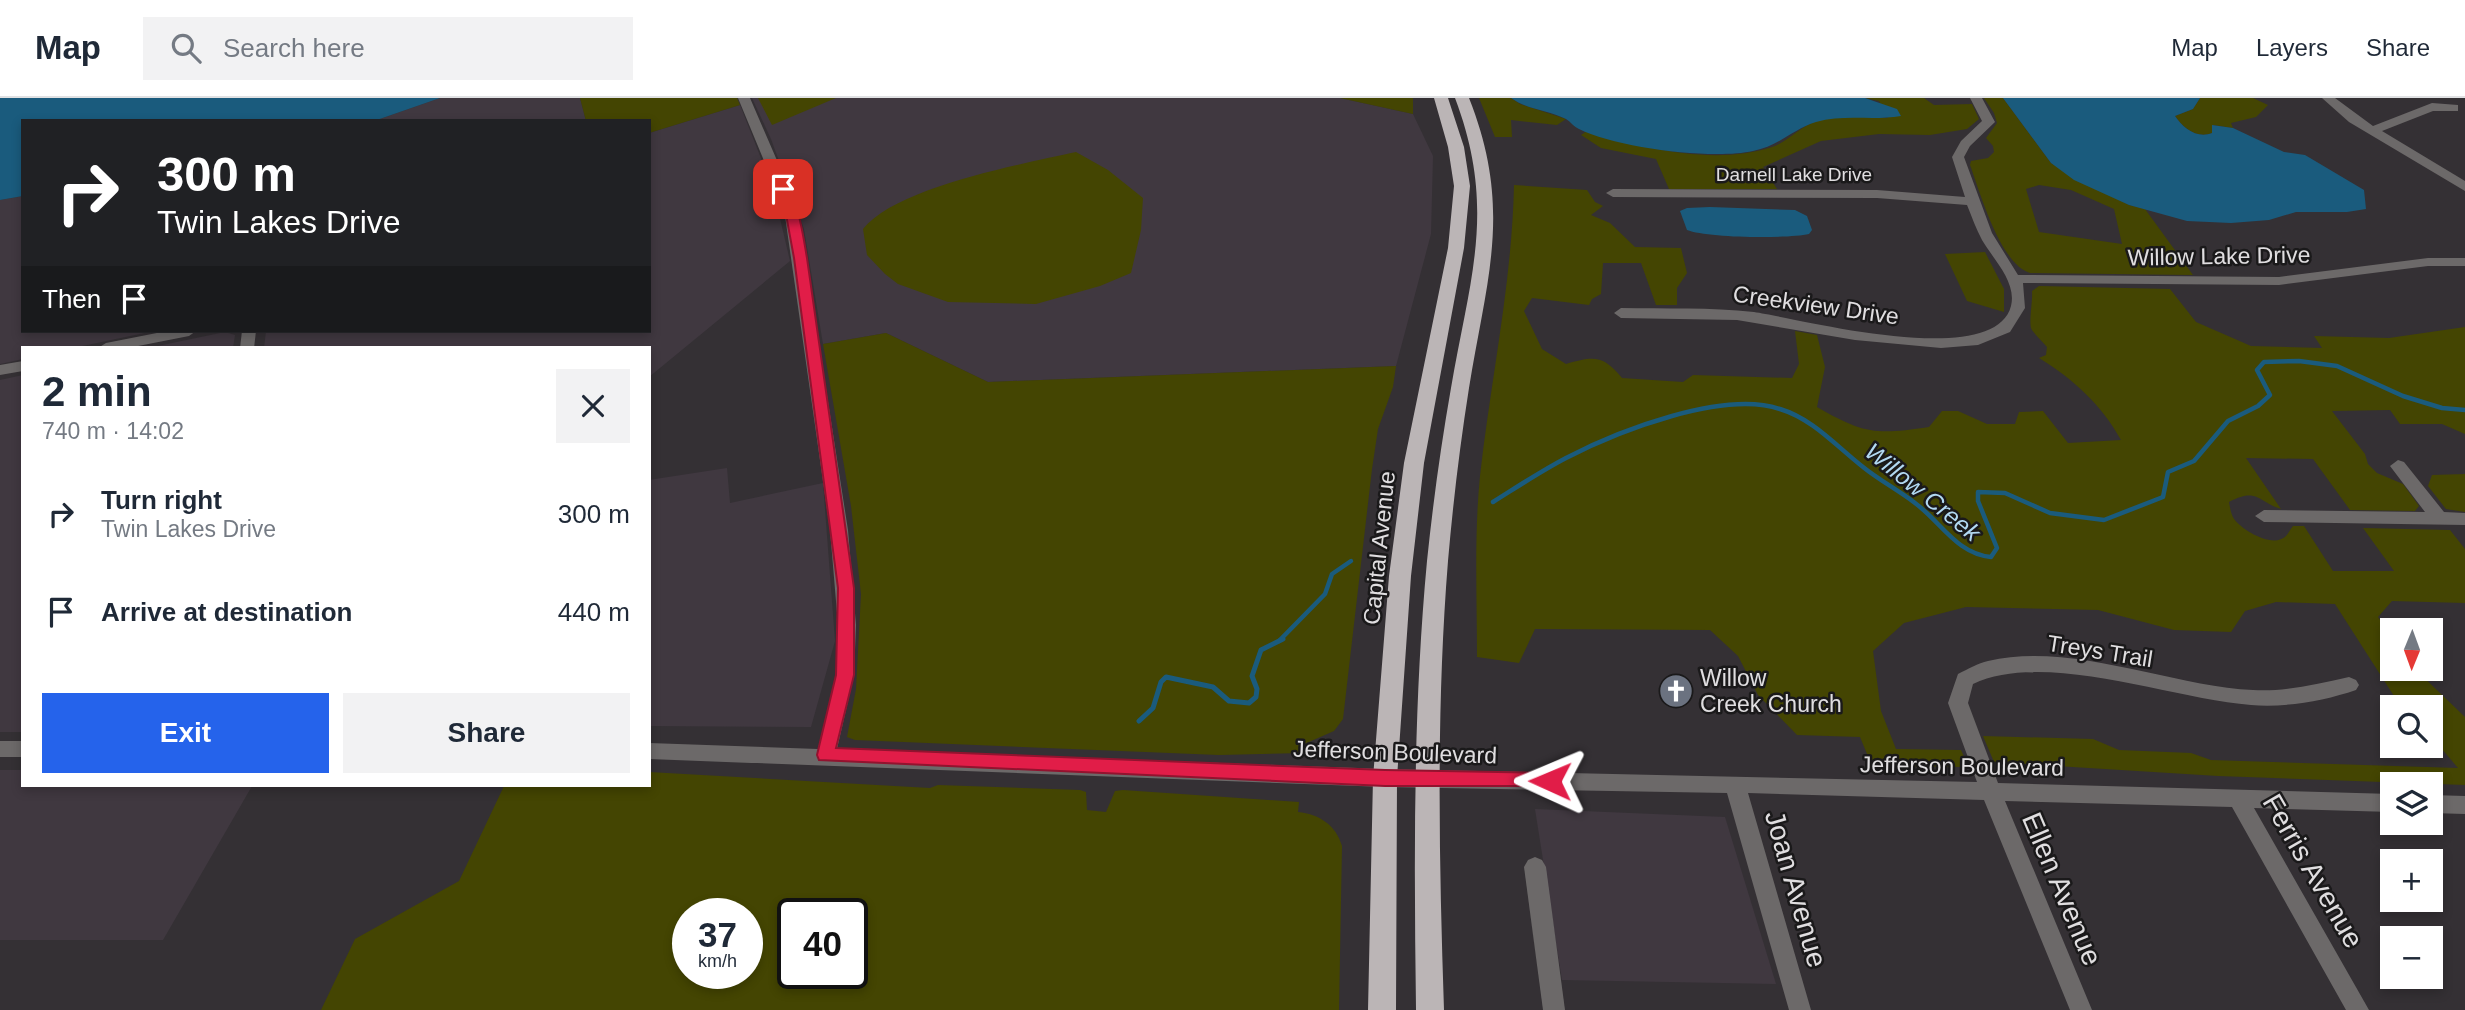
<!DOCTYPE html>
<html lang="en">
<head>
<meta charset="utf-8">
<style>
	body { margin:0; font-family:Helvetica,sans-serif; background:#f2f2f3; color:#1f2937; height:100vh; display:flex; flex-direction:column; font-size:26px; white-space:nowrap }
	* { box-sizing:border-box; margin:0 }
	p { font-size:23px; color:#747a83 }
	.icon { flex:none; width:38px; height:38px; fill:none; stroke:currentColor; stroke-width:2; stroke-linecap:round; stroke-linejoin:round }
	.map { position:relative; flex:1; overflow:hidden }
	.side { position:absolute; left:21px; top:248px; width:630px; height:441px; display:flex; flex-direction:column; background:#fff; border-radius:0px; box-shadow:0 4px 10px #0003 }
	.side>* { flex:none }
	.banner { position:absolute; left:21px; top:21px; width:630px; height:214px; border-radius:0px; box-shadow:0 4px 10px #0003; background:#202124; color:#fff; overflow:hidden }
	.needle { width:46px; rotate:181deg }
	.buttons { position:absolute; left:2380px; top:520px; display:grid; gap:14px }
	.buttons a { display:grid; place-items:center; width:63px; height:63px; border-radius:0px; background:#fff; box-shadow:0 4px 10px #0003; font-size:35px }
	.speed { position:absolute; left:672px; top:800px; display:flex; gap:14px; font-size:35px; font-weight:700; text-align:center }
	.speed>* { display:grid; place-content:center; width:91px; height:91px; border-radius:50%; background:#fff; box-shadow:0 4px 10px #0003; line-height:1 }
	.speed small { font-size:18px; font-weight:400 }
	.speed .limit { border:4px solid #111; border-radius:10px; background:#fff; color:#111 }
	.pin { position:absolute; display:grid; place-items:center; width:60px; height:60px; color:#fff; margin:-30px; border-radius:14px; box-shadow:0 4px 10px #0006 }
	.me { position:absolute; width:77px; margin:-38px; rotate:271deg; stroke-linejoin:round; filter:drop-shadow(0 0 5px #0008) }
	.turn { display:flex; align-items:center; gap:24px; height:147px; padding:0 21px; font-size:32px }
	.turn .icon { width:91px; height:91px; stroke-width:2.5 }
	.turn b { display:block; font-size:49px; line-height:60px }
	.then { display:flex; align-items:center; height:66px; padding:0 21px; background:#0003; gap:14px; font-size:26px }
	.round { display:grid; place-items:center; flex:none; width:74px; height:74px; border-radius:0px; background:#f2f2f3 }
	.headline { display:flex; align-items:center; justify-content:space-between; height:119px; padding:0 21px }
	h1 { font-size:42px; font-weight:600; line-height:52px }
	.primary-button { display:flex; gap:14px; margin-top:auto; padding:14px 21px }
	.primary-button a { flex:1; height:80px; border-radius:0px; background:#2563eb; color:#fff; font-size:28px; font-weight:600; line-height:80px; text-align:center }
	.primary-button a+a { background:#f2f2f3; color:#1f2937 }
	ul { padding:0; list-style:none }
	li { display:flex; align-items:center; gap:21px; height:98px; padding:0 21px }
	li div { flex:1 }
	li b { display:block; font-size:26px }
	li em { font-style:normal }
	header { display:flex; align-items:center; gap:42px; box-sizing:border-box; height:98px; padding:0 35px; background:#fff; border-bottom:2px solid #e0e1e3 }
	header strong { font-size:33px }
	nav { display:flex; gap:38px; margin-inline-start:auto; font-size:24px }
	.search { width:490px; height:63px; background:#f2f2f3; display:flex; align-items:center; gap:18px; box-sizing:border-box; padding:0 24px; border-radius:0px; color:#747a83; font-size:26px }
	.map>svg:first-child { display:block }
	.built { fill:#403840 }
	.green { fill:#444502; fill-rule:evenodd }
	.water { fill:#1a5b7d }
	.lines { fill:none; stroke-linecap:round; stroke-linejoin:round }
	.stream-far1 { stroke:#1a5b7d; stroke-width:4.5 }
	.stream { stroke:#1a5b7d; stroke-width:5 }
	.minor { fill:#6c6969; fill-rule:evenodd }
	.highway { fill:#bbb5b6; fill-rule:evenodd }
	.route { fill:#e11d48; stroke:#92132f; stroke-width:2 }
	.labels { text-anchor:middle; dominant-baseline:central; stroke-width:5; stroke-linejoin:round; paint-order:stroke }
	.far-street-label { font-size:19px; fill:#e0dee0; stroke:#1a191a }
	.street-label { font-size:23px; fill:#e0dee0; stroke:#1a191a }
	.poi-label { font-size:23px; fill:#e0dee0; stroke:#1a191a; text-anchor:start }
	.water-label { font-size:24px; font-style:italic; fill:#b2d9f2; stroke:#1a191a }
	.near-street-label { font-size:28px; fill:#e0dee0; stroke:#1a191a }
</style>
</head>
<body>
<header>
<strong>Map</strong>
<div class="search"><svg class="icon" aria-label="search" viewBox="0 0 24 24"><circle cx="10" cy="10" r="6"/><path d="M15 15l6 6"/></svg>Search here</div>
<nav><a>Map</a><a>Layers</a><a>Share</a></nav>
</header>
<div class="map">
<svg width="2465" height="912" viewBox="0 0 2465 912">
	<rect width="100%" height="100%" fill="#343034"/>
	<g class="built">
		<path d="M 440,0 L 580,0 L 586,23 L 374,23 Z"/>
		<path d="M 752,0 L 1340,0 L 1413,16 L 1433,58 L 1431,136 L 1396,268 L 988,284 L 886,235 L 823,246 L 804,131 L 771,41 Z"/>
		<path d="M 740,7 L 773,91 L 790,163 L 649,279 L 649,250 L 264,250 L 266,233 L 649,233 L 649,35 Z"/>
		<path d="M 23,98 L 23,233 L 154,233 L 73,250 L 23,250 L 23,261 L 0,266 L 0,102 Z"/>
		<path d="M 225,234 L 235,237 L 233,250 L 148,250 Z"/>
		<path d="M 23,277 L 23,634 L 0,634 L 0,282 Z"/>
		<path d="M 727,370 L 730,405 L 823,385 L 835,543 L 811,629 L 649,628 L 649,382 Z"/>
		<path d="M 0,672 L 23,672 L 23,688 L 252,688 L 163,842 L 0,842 Z"/>
		<path d="M 1535,711 L 1725,719 L 1776,886 L 1562,882 Z"/>
	</g>
	<g class="green">
		<path d="M 580,0 L 737,0 L 740,7 L 649,35 L 649,23 L 586,23 Z"/>
		<path d="M 758,0 L 836,0 L 772,27 Z"/>
		<path d="M 1340,0 L 1413,0 L 1413,16 Z"/>
		<path d="M 1479,0 L 1511,0 L 1520,6 L 1566,21 L 1557,27 L 1511,22 L 1512,39 L 1495,39 Z"/>
		<path d="M 1865,0 L 1924,0 L 1934,7 L 1972,6 L 1979,21 L 1967,31 L 1930,37 L 1879,36 L 1821,43 L 1763,69 L 1777,91 L 1669,91 L 1656,61 L 1601,50 L 1581,37 L 1587,33 C 1643,50 1714,68 1772,49 C 1787,44 1799,30 1814,24 C 1837,16 1865,19 1888,20 L 1879,3 Z"/>
		<path d="M 1984,0 L 2003,0 L 2051,65 L 2129,107 L 2145,111 L 2193,177 L 2030,175 C 2000,166 1980,94 1970,67 L 1971,63 L 1988,60 L 1994,54 L 1993,48 L 1986,40 L 1997,25 L 1994,15 ZM 2039,87 L 2071,92 L 2114,111 L 2122,146 L 2039,134 L 2026,91 Z"/>
		<path d="M 2200,0 L 2253,0 L 2268,7 L 2256,19 L 2231,25 L 2233,30 L 2213,27 L 2212,35 C 2197,41 2183,30 2175,18 L 2193,11 Z"/>
		<path d="M 1076,54 L 1108,72 L 1143,100 L 1141,132 L 1131,175 L 1100,188 L 1036,206 L 948,204 L 898,186 L 885,176 L 867,157 L 863,131 C 896,89 1022,66 1076,54 Z"/>
		<path d="M 1514,87 L 1587,92 L 1595,104 L 1603,108 L 1591,117 L 1610,125 L 1635,149 L 1681,150 L 1687,175 L 1677,190 L 1677,207 L 1656,207 L 1641,165 L 1603,165 L 1601,196 L 1592,201 L 1589,207 L 1532,200 L 1524,213 L 1542,251 L 1566,266 C 1594,258 1603,257 1622,280 L 1683,284 L 1693,277 L 1792,280 L 1799,266 L 1795,233 L 1817,237 L 1825,269 L 1817,309 C 1864,336 1876,337 1929,329 L 1942,313 L 1958,313 L 1987,326 L 2015,326 L 2019,314 L 2043,313 L 2068,345 L 2121,342 C 2101,306 2073,281 2039,260 L 2046,257 L 2047,249 C 2042,243 2036,238 2032,232 C 2028,228 2033,202 2032,193 L 2039,188 L 2170,191 L 2196,224 L 2251,248 L 2322,250 L 2314,238 L 2389,240 L 2465,229 L 2465,336 L 2442,326 L 2400,326 L 2390,312 L 2332,313 L 2365,356 L 2368,366 L 2377,375 L 2403,386 L 2419,408 L 2415,413 L 2350,412 L 2313,361 L 2246,360 L 2281,411 C 2258,404 2258,389 2229,404 C 2230,410 2231,416 2234,421 C 2242,432 2273,451 2286,438 C 2289,435 2290,431 2293,428 L 2304,428 L 2333,473 L 2394,473 L 2363,430 L 2450,432 L 2465,451 L 2465,505 L 2392,503 L 2378,519 L 2392,539 L 2392,570 L 2415,571 L 2465,619 L 2465,687 L 2218,678 L 1994,664 L 1983,638 L 2093,641 L 2119,652 L 2191,655 L 2211,662 L 2458,670 L 2431,638 L 2431,609 L 2401,609 L 2335,506 L 2276,504 L 2245,513 L 2231,534 L 2174,532 L 2098,512 L 1966,509 L 1904,525 L 1873,553 L 1881,613 L 1896,651 L 1961,652 L 1966,663 L 1964,669 L 1872,668 L 1860,639 L 1797,637 L 1758,597 L 1738,558 L 1710,532 L 1535,531 L 1519,565 L 1477,559 C 1477,499 1474,438 1480,378 C 1491,280 1512,185 1514,87 Z"/>
		<path d="M 1985,154 L 2004,191 L 2004,214 L 1967,203 L 1945,156 Z"/>
		<path d="M 886,235 L 988,284 L 1396,268 L 1393,289 L 1378,331 L 1372,371 L 1343,621 L 1334,633 L 1302,647 L 1303,655 L 1219,657 L 855,642 L 847,639 L 856,591 L 861,496 L 851,408 L 823,246 Z"/>
		<path d="M 2465,376 L 2465,414 L 2446,411 L 2428,388 L 2432,377 Z"/>
		<path d="M 649,674 L 930,690 L 938,687 L 1080,692 L 1086,694 L 1087,712 L 1106,714 L 1115,693 L 1123,692 L 1299,704 L 1298,714 C 1319,716 1336,727 1342,748 L 1339,912 L 321,912 L 355,841 L 459,783 L 504,688 L 649,688 ZM 688,816 L 747,816 L 747,875 L 688,875 ZM 793,816 L 852,816 L 852,875 L 793,875 Z"/>
	</g>
	<g class="water">
		<path d="M 0,0 L 440,0 L 374,23 L 23,23 L 23,98 L 0,102 Z"/>
		<path d="M 1511,0 L 1865,0 L 1897,11 L 1901,18 C 1873,23 1844,16 1816,24 C 1793,31 1779,48 1753,53 C 1712,62 1617,50 1579,31 C 1574,29 1571,24 1566,21 C 1548,12 1528,12 1511,0 Z"/>
		<path d="M 2003,0 L 2200,0 L 2193,11 L 2175,18 C 2183,30 2197,41 2212,35 L 2212,27 L 2233,30 L 2284,54 L 2305,57 L 2364,92 L 2366,111 L 2347,114 L 2296,114 L 2269,122 L 2231,125 L 2187,123 L 2129,107 L 2074,82 L 2051,65 Z"/>
		<path d="M 1710,109 L 1795,112 L 1807,118 L 1812,132 L 1809,136 C 1786,141 1707,140 1687,132 L 1680,113 L 1687,110 Z"/>
	</g>
	<g class="lines">
		<g class="stream-far1">
			<path d="M 1493,404 C 1517,389 1541,373 1566,360 C 1618,333 1723,292 1780,311 C 1813,321 1836,348 1863,369 C 1879,382 1898,392 1915,405 C 1941,424 1957,456 1991,459 L 1997,450 L 1978,403 L 1978,394 L 2005,395 L 2050,415 L 2104,422 L 2163,399 L 2168,374 L 2194,363 L 2228,323 L 2258,308 L 2270,297 L 2257,272 L 2264,264 L 2299,263 L 2337,268 L 2403,298 L 2442,310 L 2465,312"/>
			<path d="M 1279,543 L 1325,496 L 1332,476 L 1351,463"/>
		</g>
		<path class="stream" d="M 1139,623 L 1153,610 L 1161,584 L 1166,579 L 1213,589 L 1229,603 L 1249,605 L 1256,599 L 1257,591 L 1252,578 L 1261,552 L 1283,541"/>
		<g class="minor">
			<path d="M 738,0 L 750,0 L 798,111 L 848,432 L 856,527 L 854,577 L 837,651 L 1385,671 L 1977,684 L 1948,605 L 1958,576 C 1968,571 1978,565 1988,563 C 2069,543 2171,588 2253,592 C 2285,594 2318,586 2349,579 L 2356,582 L 2359,587 L 2356,592 C 2324,603 2284,610 2251,607 C 2171,601 2046,552 1973,586 L 1968,605 L 1998,685 L 2392,696 L 2392,714 L 2254,710 L 2369,912 L 2346,912 L 2232,709 L 2005,703 L 2092,912 L 2070,912 L 1984,702 L 1748,695 L 1811,912 L 1789,912 L 1727,695 L 1385,689 L 649,661 L 649,645 L 818,651 L 836,577 L 838,527 L 830,432 L 784,111 Z"/>
			<path d="M 1970,0 L 1982,0 L 1995,24 L 1970,48 L 1964,59 L 1992,135 L 2018,177 L 2279,179 L 2428,160 L 2465,160 L 2465,168 L 2428,168 L 2279,187 L 2023,185 L 2025,210 L 2010,234 L 1978,247 L 1941,250 L 1855,242 L 1737,222 L 1621,220 L 1614,215 L 1621,210 C 1665,211 1710,209 1754,214 C 1801,221 1994,273 2011,208 C 2017,184 1993,161 1982,142 C 1976,131 1972,119 1967,107 L 1877,100 L 1613,99 L 1606,95 L 1613,91 L 1877,92 L 1965,99 L 1952,59 L 1961,43 L 1982,23 Z"/>
			<path d="M 2322,0 L 2335,0 L 2373,28 L 2432,5 L 2458,7 L 2458,13 L 2433,13 L 2382,33 L 2465,83 L 2465,93 L 2349,24 Z"/>
			<path d="M 167,233 L 196,233 L 189,238 L 128,250 L 98,250 L 106,245 Z"/>
			<path d="M 242,233 L 256,233 L 254,250 L 240,250 Z"/>
			<path d="M 23,263 L 23,273 L 0,277 L 0,267 Z"/>
			<path d="M 2398,362 L 2404,364 L 2444,414 L 2465,415 L 2465,427 L 2264,424 L 2255,418 L 2264,412 L 2425,414 L 2390,368 Z"/>
			<rect x="0" y="643" width="23" height="16"/>
			<path d="M 2431,697 L 2465,698 L 2465,716 L 2431,715 Z"/>
			<path d="M 1535,759 L 1542,762 L 1546,769 L 1565,912 L 1543,912 L 1524,769 L 1528,762 Z"/>
		</g>
		<g class="highway">
			<path d="M 1434,0 L 1448,0 L 1464,49 L 1470,88 L 1464,150 L 1424,365 L 1411,478 L 1397,680 L 1396,912 L 1368,912 L 1373,680 L 1389,478 L 1404,365 L 1448,150 L 1454,88 L 1448,49 Z"/>
			<path d="M 1455,0 L 1469,0 C 1513,111 1487,179 1469,290 C 1460,347 1453,405 1448,463 C 1436,612 1439,762 1444,912 L 1416,912 C 1414,762 1413,612 1427,463 C 1433,405 1441,347 1451,290 C 1470,179 1497,111 1455,0 Z"/>
		</g>
	</g>
	<path class="route" d="M 783,88 C 798,94 804,144 807,160 L 854,490 L 854,577 L 836,650 L 1385,672 L 1550,675 L 1556,677 L 1559,683 L 1556,688 L 1385,688 L 819,662 L 817,657 L 836,577 L 838,490 L 794,160 L 785,111 L 777,91 Z"/>
	<defs>
		<g id="church-disc" transform="scale(1.75)"><circle r="9.5" fill="#6b7280" stroke="#1a191a"/><path d="M-1.2-6h2.4v3.5h3.3v2.4h-3.3V6h-2.4V-.1h-3.3v-2.4h3.3Z" fill="#fff"/></g>
	</defs>
	<g fill-rule="evenodd">
		<use href="#church-disc" x="1676" y="593"/>
	</g>
	<g class="labels">
		<g class="far-street-label">
			<text x="1794" y="76">Darnell Lake Drive</text>
		</g>
		<g class="street-label">
			<text transform="translate(2219 158) rotate(-1)">Willow Lake Drive</text>
			<text transform="translate(1816 207) rotate(8)">Creekview Drive</text>
			<text transform="translate(1379 450) rotate(-84)">Capital Avenue</text>
			<text transform="translate(2100 553) rotate(9)">Treys Trail</text>
			<text transform="translate(1395 654) rotate(2)">Jefferson Boulevard</text>
			<text transform="translate(1962 668) rotate(1)">Jefferson Boulevard</text>
		</g>
		<g class="poi-label">
			<text x="1700" y="580">Willow<tspan x="1700" dy="26">Creek Church</tspan></text>
		</g>
		<g class="water-label">
			<text transform="translate(1923 394) rotate(39)">Willow Creek</text>
		</g>
		<g class="near-street-label">
			<text transform="translate(2313 773) rotate(60)">Ferris Avenue</text>
			<text transform="translate(1796 791) rotate(74)">Joan Avenue</text>
			<text transform="translate(2062 791) rotate(67)">Ellen Avenue</text>
		</g>
	</g>
</svg>
<div class="buttons">
<a><svg class="needle" viewBox="-14 -14 28 28"><path d="M0-13l5 13h-10z" fill="#e53935"/><path d="M0 13l5-13h-10z" fill="#747a83"/></svg></a>
<a><svg class="icon" aria-label="search" viewBox="0 0 24 24"><circle cx="10" cy="10" r="6"/><path d="M15 15l6 6"/></svg></a>
<a><svg class="icon" aria-label="layers" viewBox="0 0 24 24"><path d="M12 4l9 5-9 5-9-5zM3 14l9 5 9-5"/></svg></a>
<a>+</a>
<a>−</a>
</div>
<div class="speed"><div>37<small>km/h</small></div><div class="limit">40</div></div>
<div class="pin" style="left:783px;top:91px;background:#d93025"><svg class="icon" aria-label="arrive" viewBox="0 0 24 24"><path d="M6 21V4h12l-3 4 3 4H6"/></svg></div>
<svg class="me" style="left:1550px;top:683px" viewBox="-20 -20 40 40"><path d="M0-17L14 15 0 8-14 15z" fill="#e11d48" stroke="#fff" stroke-width="4"/></svg>
<div class="banner">
<div class="turn"><svg class="icon" aria-label="right" viewBox="0 0 24 24"><path d="M7 20v-9h11M14 6l5 5-5 5"/></svg><div><b>300 m</b>Twin Lakes Drive</div></div>
<div class="then">Then<svg class="icon" aria-label="arrive" viewBox="0 0 24 24"><path d="M6 21V4h12l-3 4 3 4H6"/></svg></div>
</div>
<section class="side">
<div class="headline"><div><h1>2 min</h1><p>740 m · 14:02</p></div><a class="round"><svg class="icon" aria-label="close" viewBox="0 0 24 24"><path d="M6 6l12 12M18 6L6 18"/></svg></a></div>
<ul>
<li><svg class="icon" aria-label="right" viewBox="0 0 24 24"><path d="M7 20v-9h11M14 6l5 5-5 5"/></svg><div><b>Turn right</b><p>Twin Lakes Drive</p></div><em>300 m</em></li>
<li><svg class="icon" aria-label="arrive" viewBox="0 0 24 24"><path d="M6 21V4h12l-3 4 3 4H6"/></svg><div><b>Arrive at destination</b></div><em>440 m</em></li>
</ul>
<div class="primary-button"><a>Exit</a><a>Share</a></div>
</section>
</div>
</body>
</html>
